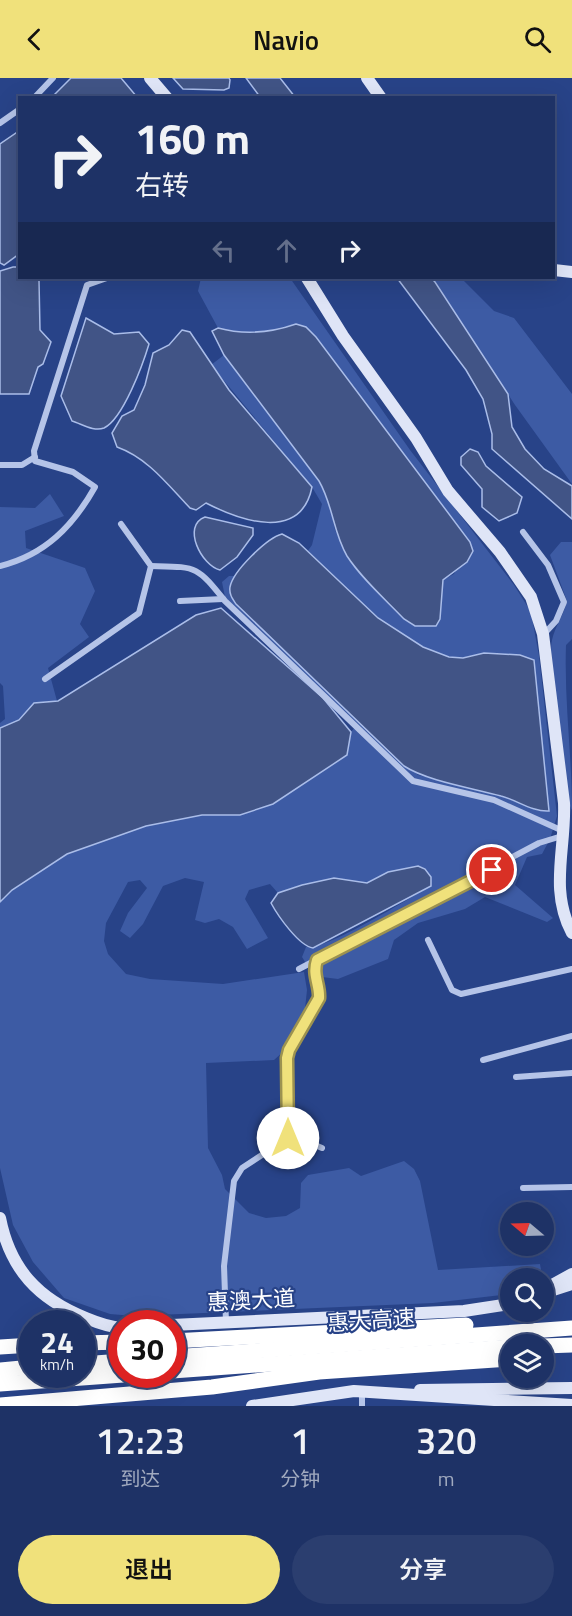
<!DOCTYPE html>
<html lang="zh">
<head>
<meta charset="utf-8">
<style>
	body { margin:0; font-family:"Titillium Web","Noto Sans SC",sans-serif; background:#2b3e6f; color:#f1f3f6; height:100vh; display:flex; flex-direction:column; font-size:22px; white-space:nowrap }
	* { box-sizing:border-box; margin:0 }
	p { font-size:20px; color:#a1aabf }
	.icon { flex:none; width:33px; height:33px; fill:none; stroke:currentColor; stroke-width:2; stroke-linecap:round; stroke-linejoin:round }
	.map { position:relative; height:1328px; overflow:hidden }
	.panel { display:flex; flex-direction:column; background:#1e3266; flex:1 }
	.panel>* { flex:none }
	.hud { position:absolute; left:18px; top:18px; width:537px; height:183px; border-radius:0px; box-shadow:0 6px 24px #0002,0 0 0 2px #3c4d7a; background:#1e3266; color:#f1f3f6; overflow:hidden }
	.needle { width:39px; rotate:289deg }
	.tools { position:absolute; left:500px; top:1124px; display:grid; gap:12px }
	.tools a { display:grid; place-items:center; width:54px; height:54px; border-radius:50%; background:#1e3266; box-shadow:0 6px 24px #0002,0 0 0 2px #3c4d7a; font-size:30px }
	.speed { position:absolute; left:18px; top:1232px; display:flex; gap:12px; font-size:30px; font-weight:700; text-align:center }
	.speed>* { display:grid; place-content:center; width:78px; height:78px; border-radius:50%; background:#1e3266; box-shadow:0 6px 24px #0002,0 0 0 2px #3c4d7a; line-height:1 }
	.speed small { font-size:15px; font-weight:400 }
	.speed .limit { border:9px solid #d22; background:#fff; color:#111 }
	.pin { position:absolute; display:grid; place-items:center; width:51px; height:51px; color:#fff; margin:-26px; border:3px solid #fff; border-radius:50%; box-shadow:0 2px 6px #0007 }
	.me { position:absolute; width:66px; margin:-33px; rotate:0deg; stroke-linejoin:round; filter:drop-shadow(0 0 4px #0008) }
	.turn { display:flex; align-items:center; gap:21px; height:126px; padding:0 18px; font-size:27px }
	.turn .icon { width:78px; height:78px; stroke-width:2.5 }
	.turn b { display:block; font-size:42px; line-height:51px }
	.lanes { display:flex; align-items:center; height:57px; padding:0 18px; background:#0003; justify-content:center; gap:30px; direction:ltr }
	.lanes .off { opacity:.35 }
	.eta { display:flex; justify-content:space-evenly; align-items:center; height:102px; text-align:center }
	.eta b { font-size:36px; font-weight:600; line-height:42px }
	.primary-button { display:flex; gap:12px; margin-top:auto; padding:12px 18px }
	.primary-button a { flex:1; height:69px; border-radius:36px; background:#f0e17b; color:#111; font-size:24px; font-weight:600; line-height:69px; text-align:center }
	.primary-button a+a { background:#2b3e6f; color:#f1f3f6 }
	header { display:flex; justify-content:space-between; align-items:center; height:78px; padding:0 18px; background:#f0e17b; color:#111; font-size:27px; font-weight:600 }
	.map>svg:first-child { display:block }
	.green { fill:#3d5ba4 }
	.water { fill:#415486; stroke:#aabde9; stroke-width:1.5 }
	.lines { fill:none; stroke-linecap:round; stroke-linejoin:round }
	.street { stroke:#b5c4e8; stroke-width:6 }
	.secondary { stroke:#dfe5f7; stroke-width:12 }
	.highway { stroke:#fff; stroke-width:15 }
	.route-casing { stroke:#9c9250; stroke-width:15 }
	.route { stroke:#f0e17b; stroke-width:10 }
	.labels { text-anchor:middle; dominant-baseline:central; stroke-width:4.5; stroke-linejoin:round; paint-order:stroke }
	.street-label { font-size:22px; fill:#fff; stroke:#284388 }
</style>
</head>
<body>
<header><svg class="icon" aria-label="back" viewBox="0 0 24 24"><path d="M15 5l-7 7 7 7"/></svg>Navio<svg class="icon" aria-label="search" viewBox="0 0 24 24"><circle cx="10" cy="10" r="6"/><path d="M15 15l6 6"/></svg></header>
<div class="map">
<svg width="572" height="1328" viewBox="0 0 572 1328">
	<rect width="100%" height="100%" fill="#284388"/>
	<g class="green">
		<path d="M 201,200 L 290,200 L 410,372 L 514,507 L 531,534 L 539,578 L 557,738 L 550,761 L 542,776 L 527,779 L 515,807 L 553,840 L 547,844 L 485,819 L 465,831 L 418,845 L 394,862 L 388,881 L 338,901 L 314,898 L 302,879 L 306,869 C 328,872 407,821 431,808 L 388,794 L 367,805 C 336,799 308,806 278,815 L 270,806 L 249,812 L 245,821 L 268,860 L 247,871 L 233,849 L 219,841 L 205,845 L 195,842 L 204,804 L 185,800 L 163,808 L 143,846 L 130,860 L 120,853 L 128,835 L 147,810 L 140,802 L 128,804 L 106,845 L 104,863 L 108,876 L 126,896 L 150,901 L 223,906 L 304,894 L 307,912 L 304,940 L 284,973 L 274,982 L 206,985 L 208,1070 L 222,1097 L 225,1111 L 249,1135 L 266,1140 L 286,1138 L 300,1130 L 301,1105 L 308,1097 L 349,1090 L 361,1098 L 404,1083 L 414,1091 L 420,1103 L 438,1192 L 540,1186 L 542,1197 L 538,1200 L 510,1200 L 510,1216 L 433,1225 L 134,1238 L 110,1236 L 64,1220 L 33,1184 L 13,1147 L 0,1090 L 0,824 L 12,812 L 67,776 L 146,748 L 202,737 L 240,737 L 273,726 L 347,677 L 351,654 L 355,649 L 225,519 L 222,504 L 229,498 L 236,498 L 230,507 L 230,518 L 418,697 L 502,718 L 539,733 L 520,577 C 508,577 495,574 483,576 C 472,577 463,581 451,580 C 407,574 339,506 307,474 L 312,467 L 322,426 L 312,409 L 211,287 L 224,277 L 319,403 L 329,421 L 335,452 L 348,478 L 404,541 L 440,541 L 443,502 L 454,496 L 470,464 L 316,259 L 306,249 L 296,246 L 258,255 L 234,254 L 218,250 L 198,213 Z"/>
		<path d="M 433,200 L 461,200 L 494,233 L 514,240 L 572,316 L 572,406 L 515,327 Z"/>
		<path d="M 50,416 L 64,438 L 25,453 L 26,470 L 85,490 L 95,513 L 80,546 L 89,559 L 48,590 L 57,623 L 34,625 L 19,642 L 0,650 L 0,645 L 5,641 L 3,608 L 0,605 L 0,429 L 35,430 Z"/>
		<path d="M 561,464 L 572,464 L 572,561 L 566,567 C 564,623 572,677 572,732 C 562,715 547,583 552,562 C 555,548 564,537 567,523 L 550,477 Z"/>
	</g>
	<g class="water">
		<path d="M 71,0 L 121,0 L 137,19 L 52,19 Z"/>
		<path d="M 173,0 L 229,0 L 230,2 L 229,10 L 224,12 L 183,11 Z"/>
		<path d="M 246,0 L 280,0 L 295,19 L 260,19 Z"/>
		<path d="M 19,53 L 19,176 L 4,187 L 0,185 L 0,66 Z"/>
		<path d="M 13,189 L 19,189 L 20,200 L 39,202 L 40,252 L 51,264 L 43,286 L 38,289 L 29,316 L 0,316 L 0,193 Z"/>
		<path d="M 397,200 L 431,200 L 435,204 L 508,316 L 512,349 L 525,371 L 544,391 L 572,408 L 572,441 L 492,371 L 492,356 L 483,321 L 466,292 Z"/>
		<path d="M 86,240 L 114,256 L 139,254 L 149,266 C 143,286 123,341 104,350 C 94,354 82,346 72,343 L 61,318 Z"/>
		<path d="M 296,246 L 306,249 L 316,259 L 470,464 L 473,473 L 467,484 L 443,502 L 440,541 L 436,548 L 415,548 L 404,541 C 385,521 362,501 347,478 C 333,454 333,427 319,403 L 224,277 L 212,253 L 218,250 C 244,257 270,255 296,246 Z"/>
		<path d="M 182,252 L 190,254 L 229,312 L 312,409 C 301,464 241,443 206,425 L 196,432 L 190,430 C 168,407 148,380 117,369 L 112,355 L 122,338 L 134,332 L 145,307 L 153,275 L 169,267 Z"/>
		<path d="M 470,371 L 478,374 L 486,388 L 522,419 L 517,435 L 499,443 L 482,429 L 482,411 L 461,387 L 461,379 Z"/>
		<path d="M 205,439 L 253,450 L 253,457 L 237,479 L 220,492 C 202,488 181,448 205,439 Z"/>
		<path d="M 282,456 L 299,465 L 378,540 L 423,569 L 449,579 L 463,580 L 484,575 L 520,577 L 534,582 L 549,733 C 532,734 517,722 501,718 C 472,710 427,703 404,688 L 236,526 C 232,520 229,516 230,509 C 233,493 267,460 282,456 Z"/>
		<path d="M 221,530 L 323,620 L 351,654 L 347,677 L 273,726 L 240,737 L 202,737 L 146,748 L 67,776 L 12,812 L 0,824 L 0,650 L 19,642 L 34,625 L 58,623 L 196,537 Z"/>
		<path d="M 418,788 L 425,791 L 431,799 L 431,808 L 313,870 C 299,868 278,838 271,825 L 278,815 L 302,807 L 334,800 L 367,805 L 388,794 Z"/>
	</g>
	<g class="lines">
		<g class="street">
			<path d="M 34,20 L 53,0"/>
			<path d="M 0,45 L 20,31"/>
			<path d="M 0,387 L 22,387 L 35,379"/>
			<path d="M 523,454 L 548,487 L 564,524 L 556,543 L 544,556"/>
			<path d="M 0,488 C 45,477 73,448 95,409 L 73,394 L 35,383 L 34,373 L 87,207 L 107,200"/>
			<path d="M 151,488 C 197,489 196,487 225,523 L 413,703 L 494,722 L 563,753"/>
			<path d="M 180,523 L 223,521"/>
			<path d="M 45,601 L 139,535 L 151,488 L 121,446"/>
			<path d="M 428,862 L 452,912 L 461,916 L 572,891"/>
			<path d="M 299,891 L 539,765 L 562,758"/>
			<path d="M 483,982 L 572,958"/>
			<path d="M 516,999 L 572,995"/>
			<path d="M 288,1060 L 287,980 L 289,972 L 319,920 C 320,907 312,897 317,882"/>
			<path d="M 523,1110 L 572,1109"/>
			<path d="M 226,1244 L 224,1188 L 234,1103 L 242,1090 L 288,1060 L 298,1060 L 322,1070"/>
			<path d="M 362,1314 L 362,1328"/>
		</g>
		<g class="secondary">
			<path d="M 150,0 L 167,20"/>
			<path d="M 367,0 L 381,20"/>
			<path d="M 554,192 L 572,194"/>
			<path d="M 307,200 L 343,258 L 416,360 L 448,413 L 500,474 L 531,519 L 543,556 L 564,725 C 566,770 549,812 572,855"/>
			<path d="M 0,1140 C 10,1191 38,1221 86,1240 C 98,1245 109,1249 122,1250"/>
			<path d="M 543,1212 L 572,1196"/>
			<path d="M 550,1213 L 572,1206"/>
			<path d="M 172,1247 L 464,1233 L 510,1226"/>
			<path d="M 420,1312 L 572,1310"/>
			<path d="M 252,1328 L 354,1313 L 572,1327"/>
		</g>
		<g class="highway">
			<path d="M 172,1263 L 466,1247"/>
			<path d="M 82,1265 L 122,1264"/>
			<path d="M 543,1268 L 572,1267"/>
			<path d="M 0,1269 L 32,1267"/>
			<path d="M 172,1279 L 572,1250"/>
			<path d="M 82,1286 L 122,1283"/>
			<path d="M 0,1292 L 32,1289"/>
			<path d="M 172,1293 L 510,1269"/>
			<path d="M 0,1306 L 137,1296"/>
			<path d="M 0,1327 L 212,1309 L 319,1294 L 510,1281"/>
		</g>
	</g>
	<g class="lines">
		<g class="route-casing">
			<path id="route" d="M 288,1060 L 287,980 L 289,972 L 319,920 C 320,907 312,897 317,882 L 492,792"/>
		</g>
		<use href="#route" class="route"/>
	</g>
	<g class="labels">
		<g class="street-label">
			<text transform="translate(251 1222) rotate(-3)">惠澳大道</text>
			<text transform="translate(371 1242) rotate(-4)">惠大高速</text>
		</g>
	</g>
</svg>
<div class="tools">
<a><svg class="needle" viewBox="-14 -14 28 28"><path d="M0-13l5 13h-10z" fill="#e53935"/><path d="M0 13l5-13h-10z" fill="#a1aabf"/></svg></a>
<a><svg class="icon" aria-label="search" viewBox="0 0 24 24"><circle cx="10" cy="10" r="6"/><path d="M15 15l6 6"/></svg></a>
<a><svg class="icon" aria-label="layers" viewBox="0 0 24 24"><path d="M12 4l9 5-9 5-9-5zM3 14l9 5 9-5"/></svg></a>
</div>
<div class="speed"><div>24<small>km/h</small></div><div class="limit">30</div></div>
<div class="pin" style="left:492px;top:792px;background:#d93025"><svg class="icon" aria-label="arrive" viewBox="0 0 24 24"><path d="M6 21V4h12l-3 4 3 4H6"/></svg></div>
<svg class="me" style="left:288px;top:1060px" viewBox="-20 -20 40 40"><circle r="19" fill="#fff"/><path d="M0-13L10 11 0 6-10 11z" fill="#f0e17b"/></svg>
<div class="hud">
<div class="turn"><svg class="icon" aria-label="right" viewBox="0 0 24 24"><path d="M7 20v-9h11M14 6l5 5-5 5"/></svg><div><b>160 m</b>右转</div></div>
<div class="lanes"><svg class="icon off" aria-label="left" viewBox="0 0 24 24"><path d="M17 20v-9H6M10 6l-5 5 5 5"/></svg><svg class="icon off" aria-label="ahead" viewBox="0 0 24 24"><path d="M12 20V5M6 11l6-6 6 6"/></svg><svg class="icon" aria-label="right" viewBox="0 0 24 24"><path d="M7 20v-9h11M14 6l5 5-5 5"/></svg></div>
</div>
</div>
<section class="panel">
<div class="eta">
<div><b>12:23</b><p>到达</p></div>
<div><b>1</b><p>分钟</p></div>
<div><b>320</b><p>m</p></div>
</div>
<div class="primary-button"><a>退出</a><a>分享</a></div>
</section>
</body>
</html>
